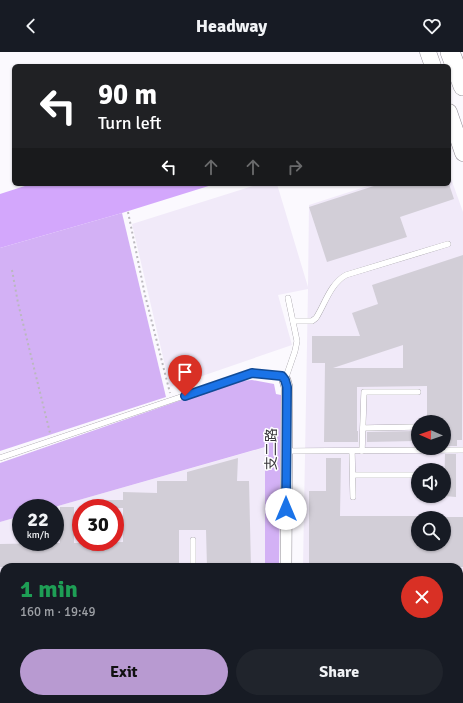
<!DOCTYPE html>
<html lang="en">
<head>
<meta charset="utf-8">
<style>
	body { margin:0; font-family:Signika,"Noto Sans SC",sans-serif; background:#20242c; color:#f1f3f6; height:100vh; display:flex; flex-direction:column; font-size:15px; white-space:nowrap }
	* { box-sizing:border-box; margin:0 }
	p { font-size:13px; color:#9ea1a6 }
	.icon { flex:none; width:22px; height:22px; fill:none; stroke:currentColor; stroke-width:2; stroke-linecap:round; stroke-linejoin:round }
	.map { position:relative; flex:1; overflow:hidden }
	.drawer { position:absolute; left:0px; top:511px; width:463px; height:140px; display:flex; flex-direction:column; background:#171b24; border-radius:12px 12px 0 0; box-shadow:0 1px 3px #0004 }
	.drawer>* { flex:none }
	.top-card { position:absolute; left:12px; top:12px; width:439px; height:122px; border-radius:6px; box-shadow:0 1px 3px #0004; background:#202124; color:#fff; overflow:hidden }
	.needle { width:26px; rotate:272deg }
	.tools { position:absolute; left:411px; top:363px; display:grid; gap:8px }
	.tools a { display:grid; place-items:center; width:40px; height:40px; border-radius:50%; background:#171b24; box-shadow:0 1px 3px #0004; font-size:20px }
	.speed { position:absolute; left:12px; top:447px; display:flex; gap:8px; font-size:20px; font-weight:700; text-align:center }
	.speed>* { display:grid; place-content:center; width:52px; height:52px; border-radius:50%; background:#171b24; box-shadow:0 1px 3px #0004; line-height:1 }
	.speed small { font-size:10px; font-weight:400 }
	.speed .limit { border:6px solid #d22; background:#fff; color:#111 }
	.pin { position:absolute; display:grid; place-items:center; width:34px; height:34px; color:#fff; margin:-41px -17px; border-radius:50% 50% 50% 0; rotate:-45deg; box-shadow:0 0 4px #0007 }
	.pin .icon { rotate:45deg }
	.me { position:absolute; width:44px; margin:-22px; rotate:0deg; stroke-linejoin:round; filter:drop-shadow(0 0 3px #0008) }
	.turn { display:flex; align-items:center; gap:14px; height:84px; padding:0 20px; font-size:18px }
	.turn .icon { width:52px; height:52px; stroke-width:2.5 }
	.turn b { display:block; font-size:28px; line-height:34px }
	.lanes { display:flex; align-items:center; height:38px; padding:0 20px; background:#0003; justify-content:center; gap:20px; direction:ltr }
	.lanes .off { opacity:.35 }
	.round { display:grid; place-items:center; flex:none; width:42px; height:42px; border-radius:21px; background:#20242c }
	.head { display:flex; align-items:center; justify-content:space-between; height:68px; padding:0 20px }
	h1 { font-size:24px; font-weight:800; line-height:30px; color:#1e9e55 }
	.primary-button { display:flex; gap:8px; margin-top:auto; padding:8px 20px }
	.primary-button a { flex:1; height:46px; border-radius:24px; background:#b89ad1; color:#111; font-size:16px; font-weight:800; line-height:46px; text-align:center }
	.primary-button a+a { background:#20242c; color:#f1f3f6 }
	header { display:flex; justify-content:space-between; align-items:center; height:52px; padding:0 20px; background:#171b24; font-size:18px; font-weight:800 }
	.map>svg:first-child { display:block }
	.built { fill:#f1eaf9; fill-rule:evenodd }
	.forest { fill:#d3b1f5 }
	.water { fill:#d3a7fc }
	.pier { fill:#fbf9fe }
	.building { fill:#d2ced7; fill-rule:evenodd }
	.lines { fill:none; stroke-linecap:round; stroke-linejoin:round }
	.service-casing { stroke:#908c94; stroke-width:6 }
	.minor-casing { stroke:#908c94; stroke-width:12 }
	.secondary-casing { stroke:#908c94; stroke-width:17 }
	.trunk-casing { stroke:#908c94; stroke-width:20 }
	.path { stroke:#bab8bd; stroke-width:2; stroke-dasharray:2 3; stroke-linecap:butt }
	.service { stroke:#fff; stroke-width:5.5 }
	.minor { stroke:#fff; stroke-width:11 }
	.secondary { stroke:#fff; stroke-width:16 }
	.trunk { stroke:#fff; stroke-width:19 }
	.route-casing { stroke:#114b97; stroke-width:10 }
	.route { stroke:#1a73e8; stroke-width:7 }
	.labels { text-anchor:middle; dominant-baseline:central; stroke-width:3; stroke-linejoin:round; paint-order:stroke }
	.street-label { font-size:14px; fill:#3c3a3e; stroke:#fff }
</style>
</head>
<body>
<header><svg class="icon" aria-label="back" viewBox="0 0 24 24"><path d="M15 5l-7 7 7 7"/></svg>Headway<svg class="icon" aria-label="heart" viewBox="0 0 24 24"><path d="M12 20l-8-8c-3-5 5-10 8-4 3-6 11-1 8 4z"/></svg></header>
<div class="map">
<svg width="463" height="651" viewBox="0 0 463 651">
	<rect width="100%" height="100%" fill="#fbf9fe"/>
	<g class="built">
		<path d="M 449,121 L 463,160 L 463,651 L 300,651 L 300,647 L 459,647 L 459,515 L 303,515 L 308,237 L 278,243 L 292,293 L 170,335 L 132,172 L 259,132 L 277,132 L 308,235 L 309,153 L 374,132 L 449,132 ZM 418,370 L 444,370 L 444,396 L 418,396 ZM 418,418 L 444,418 L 444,444 L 418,444 ZM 418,466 L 444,466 L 444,492 L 418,492 Z"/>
		<path d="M 266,395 L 265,515 L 4,515 L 4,647 L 265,647 L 265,651 L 0,651 L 0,470 L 21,464 L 21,490 L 55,490 L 55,456 L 51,456 ZM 81,456 L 115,456 L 115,490 L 81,490 Z"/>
	</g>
	<g class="forest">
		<path d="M 122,161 L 166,345 L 0,399 L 0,196 Z"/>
		<path d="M 252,328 L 274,332 L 276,342 L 281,343 L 279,515 L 265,515 L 265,395 L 51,456 L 21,456 L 21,464 L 0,470 L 0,411 L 193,344 L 240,329 Z"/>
	</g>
	<path class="water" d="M 31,132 L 215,132 L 122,161 L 0,196 L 0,142 Z"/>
	<path class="pier" d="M 456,0 L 463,0 L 463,56 L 449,60 L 449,14 L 417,14 L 418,12 Z"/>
	<g class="building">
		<path d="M 380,132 L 449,132 L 454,147 L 400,165 L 407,185 L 327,210 L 309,155 Z"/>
		<path d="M 463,203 L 462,388 L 457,388 L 457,394 L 445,394 L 444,370 L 427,370 L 427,334 L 357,335 L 357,379 L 358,379 L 358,390 L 324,390 L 325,311 L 312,311 L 312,284 L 360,284 L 352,261 L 378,252 L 372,233 ZM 403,293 L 403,316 L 333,316 Z"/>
		<path d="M 416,379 L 416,389 L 367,390 L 367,380 Z"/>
		<path d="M 445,402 L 456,402 L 456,445 L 444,444 Z"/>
		<path d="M 238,406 L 237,429 L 249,429 L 251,515 L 207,515 L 206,478 L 179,478 L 179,515 L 0,515 L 0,492 L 60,491 L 60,455 L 74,455 L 74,491 L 123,490 L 123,456 L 92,456 L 92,448 L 123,448 L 123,440 L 157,441 L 157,429 L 187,429 L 187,420 Z"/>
		<path d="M 326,406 L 341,406 L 340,464 L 418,464 L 418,492 L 444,492 L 444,465 L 463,465 L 463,515 L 309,515 L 309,439 L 326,439 Z"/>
	</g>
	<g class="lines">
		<g class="service-casing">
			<g id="service">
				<path d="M 293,269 L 312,269 L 316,266 C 325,252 330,232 346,223 L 448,192"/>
				<path d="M 363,376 L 416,375"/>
				<path d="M 286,399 L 463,398"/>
				<path d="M 352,399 L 353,445"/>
				<path d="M 362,399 L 364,340 L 418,340"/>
				<path d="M 0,406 L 252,321 L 282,324 L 285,328 L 295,299 L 297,289 L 288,246"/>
				<path d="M 353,423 L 415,423"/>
				<path d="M 193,488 L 193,515"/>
				<path d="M 0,571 L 4,571"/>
				<path d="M 133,647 L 133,651"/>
			</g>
		</g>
		<g class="minor-casing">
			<g id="minor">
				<path d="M 285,328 L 287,335 L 286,515"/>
				<path d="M 285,651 L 285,647"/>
			</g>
		</g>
		<g class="secondary-casing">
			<g id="secondary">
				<path d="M 428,0 L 433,14"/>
				<path d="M 449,60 L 463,101"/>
			</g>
		</g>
		<g class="trunk-casing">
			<path id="trunk" d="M 450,0 L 463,34"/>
		</g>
		<g class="path">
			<path d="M 128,160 L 145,243 L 170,341"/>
			<path d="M 12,218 L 18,251 L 50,381"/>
		</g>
		<use href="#service" class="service"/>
		<use href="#minor" class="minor"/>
		<use href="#secondary" class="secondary"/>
		<use href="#trunk" class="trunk"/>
	</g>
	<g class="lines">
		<g class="route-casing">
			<path id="route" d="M 185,344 L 252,321 L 282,324 L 285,328 L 287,335 L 286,457"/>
		</g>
		<use href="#route" class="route"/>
	</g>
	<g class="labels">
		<g class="street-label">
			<text transform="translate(271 397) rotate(-90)">支二路</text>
		</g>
	</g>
</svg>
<div class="tools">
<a><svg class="needle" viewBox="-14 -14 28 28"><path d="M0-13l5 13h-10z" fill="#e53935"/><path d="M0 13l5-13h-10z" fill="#9ea1a6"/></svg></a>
<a><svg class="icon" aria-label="sound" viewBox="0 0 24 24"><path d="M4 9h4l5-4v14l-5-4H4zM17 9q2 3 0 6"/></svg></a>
<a><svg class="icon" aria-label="search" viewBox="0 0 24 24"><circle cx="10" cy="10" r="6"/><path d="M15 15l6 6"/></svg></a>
</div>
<div class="speed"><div>22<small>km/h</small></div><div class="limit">30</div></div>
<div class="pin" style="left:185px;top:344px;background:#d93025"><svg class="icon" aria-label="arrive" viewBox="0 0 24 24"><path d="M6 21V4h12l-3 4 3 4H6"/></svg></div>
<svg class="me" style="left:286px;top:457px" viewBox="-20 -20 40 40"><circle r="19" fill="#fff"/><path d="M0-13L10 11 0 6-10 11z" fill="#1a73e8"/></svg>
<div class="top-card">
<div class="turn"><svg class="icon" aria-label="left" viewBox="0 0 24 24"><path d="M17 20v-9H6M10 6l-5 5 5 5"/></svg><div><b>90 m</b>Turn left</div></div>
<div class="lanes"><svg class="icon" aria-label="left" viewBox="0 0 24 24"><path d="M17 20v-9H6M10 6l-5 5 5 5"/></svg><svg class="icon off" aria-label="ahead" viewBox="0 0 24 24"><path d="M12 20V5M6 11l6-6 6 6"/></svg><svg class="icon off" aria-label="ahead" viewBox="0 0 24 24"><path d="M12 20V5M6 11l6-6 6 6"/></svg><svg class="icon off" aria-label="right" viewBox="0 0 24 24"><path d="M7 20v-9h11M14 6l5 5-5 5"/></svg></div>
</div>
<section class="drawer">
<div class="head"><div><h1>1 min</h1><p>160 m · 19:49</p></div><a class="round" style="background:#d93025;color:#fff"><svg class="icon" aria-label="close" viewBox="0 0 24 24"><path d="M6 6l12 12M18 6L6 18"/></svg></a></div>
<div class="primary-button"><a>Exit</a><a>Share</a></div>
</section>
</div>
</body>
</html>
